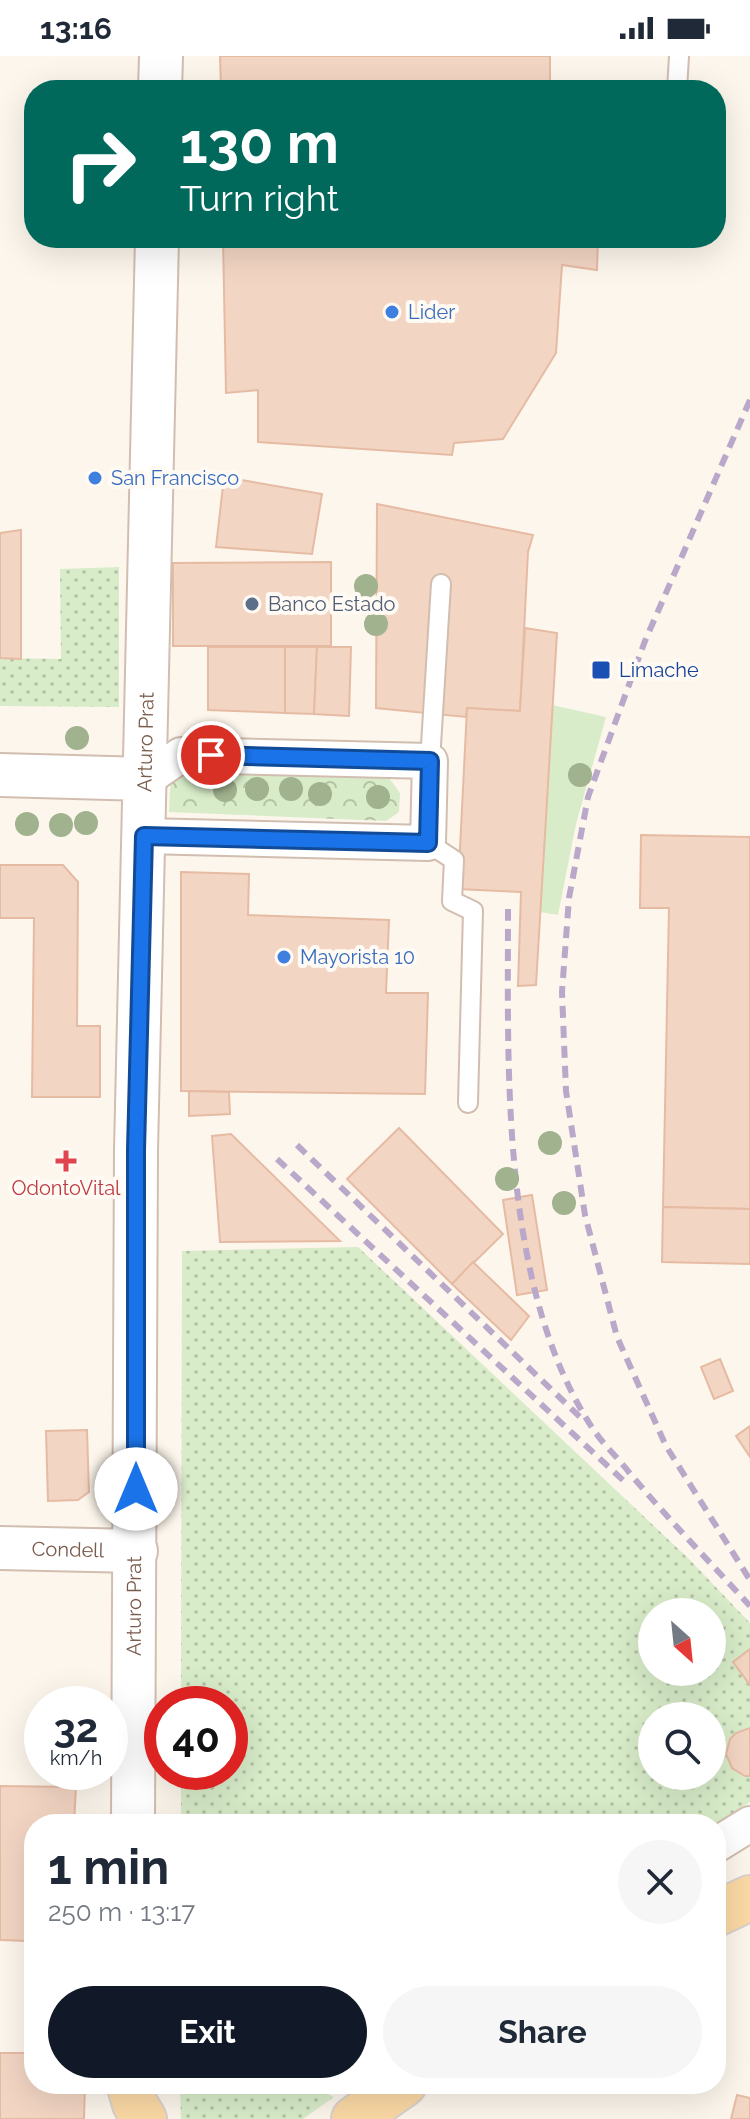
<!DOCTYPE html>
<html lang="en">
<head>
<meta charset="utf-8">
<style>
	body { margin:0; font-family:Raleway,sans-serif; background:#f6f6f7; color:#1f2937; height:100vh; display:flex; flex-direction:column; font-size:30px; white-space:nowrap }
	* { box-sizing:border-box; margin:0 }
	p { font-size:26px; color:#747a83 }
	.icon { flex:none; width:44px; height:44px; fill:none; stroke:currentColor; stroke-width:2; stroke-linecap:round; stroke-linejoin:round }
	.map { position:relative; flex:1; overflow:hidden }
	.panel { position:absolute; left:24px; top:1758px; width:702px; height:280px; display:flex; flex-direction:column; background:#fff; border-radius:32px; box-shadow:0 8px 32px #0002 }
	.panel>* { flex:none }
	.hud { position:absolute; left:24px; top:24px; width:702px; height:168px; border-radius:32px; box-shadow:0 8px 32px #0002; background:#00695c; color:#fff; overflow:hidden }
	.needle { width:52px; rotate:153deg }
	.buttons { position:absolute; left:638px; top:1542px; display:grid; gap:16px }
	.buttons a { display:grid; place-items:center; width:88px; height:88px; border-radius:50%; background:#fff; box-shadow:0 8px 32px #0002; font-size:40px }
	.speed { position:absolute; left:24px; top:1630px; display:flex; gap:16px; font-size:40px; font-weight:700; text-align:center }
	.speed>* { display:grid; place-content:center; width:104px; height:104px; border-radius:50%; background:#fff; box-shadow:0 8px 32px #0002; line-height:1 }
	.speed small { font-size:20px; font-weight:400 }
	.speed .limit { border:12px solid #d22; background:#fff; color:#111 }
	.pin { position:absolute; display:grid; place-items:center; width:68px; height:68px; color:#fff; margin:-34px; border:4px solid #fff; border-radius:50%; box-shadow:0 2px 8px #0007 }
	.me { position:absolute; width:88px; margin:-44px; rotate:0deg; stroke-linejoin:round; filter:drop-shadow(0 0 6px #0008) }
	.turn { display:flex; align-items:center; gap:28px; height:168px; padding:0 24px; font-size:36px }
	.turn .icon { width:104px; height:104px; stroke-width:2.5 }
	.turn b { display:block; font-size:56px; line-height:68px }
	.round { display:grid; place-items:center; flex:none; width:84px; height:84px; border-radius:42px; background:#f6f6f7 }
	.overview { display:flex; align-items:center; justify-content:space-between; height:136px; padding:0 24px }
	h1 { font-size:48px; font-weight:700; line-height:60px }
	.primary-button { display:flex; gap:16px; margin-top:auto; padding:16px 24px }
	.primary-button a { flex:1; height:92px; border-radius:48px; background:#111827; color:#fff; font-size:32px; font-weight:700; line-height:92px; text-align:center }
	.primary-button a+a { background:#f6f6f7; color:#1f2937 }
	.status { display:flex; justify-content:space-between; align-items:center; height:56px; padding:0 40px; background:#fff; direction:ltr }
	.status svg { height:22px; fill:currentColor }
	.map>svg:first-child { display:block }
	.grass { fill:url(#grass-dots); fill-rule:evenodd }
	.park { fill:url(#park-crowns) }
	.garden { fill:#d8ecc9 }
	.building { fill:#f3d5c3; stroke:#e6bba3; stroke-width:2 }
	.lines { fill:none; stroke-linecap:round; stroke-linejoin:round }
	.service-casing { stroke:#d1beb0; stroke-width:22 }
	.minor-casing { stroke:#d1beb0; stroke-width:38 }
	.tertiary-casing { stroke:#d1beb0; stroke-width:46 }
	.primary-casing { stroke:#dad1cd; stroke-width:48 }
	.service { stroke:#fff; stroke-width:18 }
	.minor { stroke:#fff; stroke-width:34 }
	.tertiary { stroke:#fff; stroke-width:42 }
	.primary { stroke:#fbd9a5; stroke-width:44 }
	.rail { stroke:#b9a8c9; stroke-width:6; stroke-dasharray:12 8; stroke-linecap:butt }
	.tree { fill:#a0b28e }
	.route-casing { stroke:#114b97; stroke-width:20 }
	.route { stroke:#1a73e8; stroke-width:14 }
	.shop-dot { fill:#3f7fe0; stroke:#fffaf3; stroke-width:3 }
	.service-dot { fill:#5c6f8a; stroke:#fffaf3; stroke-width:3 }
	.transit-dot { fill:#1a4fb4; stroke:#fffaf3; stroke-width:3 }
	.health-dot { fill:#e0444e; stroke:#fffaf3; stroke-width:3 }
	.labels { text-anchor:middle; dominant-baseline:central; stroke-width:8; stroke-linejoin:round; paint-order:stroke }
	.shop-label { font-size:20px; fill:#366cbe; stroke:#fffaf3; text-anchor:start }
	.service-label { font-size:20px; fill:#4e5e75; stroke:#fffaf3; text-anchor:start }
	.transit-label { font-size:20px; fill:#164399; stroke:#fffaf3; text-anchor:start }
	.street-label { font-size:20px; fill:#7a5c4d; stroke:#fffaf3 }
	.health-label { font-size:20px; fill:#be3a42; stroke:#fffaf3 }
</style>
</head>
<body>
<div class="status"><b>13:16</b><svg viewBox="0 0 49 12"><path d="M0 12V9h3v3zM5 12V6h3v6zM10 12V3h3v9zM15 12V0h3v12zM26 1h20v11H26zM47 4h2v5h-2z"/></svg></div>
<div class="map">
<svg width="750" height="2063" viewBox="0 0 750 2063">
	<defs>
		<pattern id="grass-dots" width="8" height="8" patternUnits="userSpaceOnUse" patternTransform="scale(2)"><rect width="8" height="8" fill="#d8ecc9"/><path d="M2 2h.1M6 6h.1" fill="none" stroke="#b4c2a5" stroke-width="1.8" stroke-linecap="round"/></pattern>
		<pattern id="park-crowns" width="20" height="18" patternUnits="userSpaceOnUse" patternTransform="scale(2)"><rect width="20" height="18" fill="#d8ecc9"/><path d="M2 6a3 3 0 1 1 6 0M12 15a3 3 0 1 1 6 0" fill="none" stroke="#b4c2a5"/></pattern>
	</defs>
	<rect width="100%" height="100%" fill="#fdf6ec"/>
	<g class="grass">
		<path d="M 119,511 L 119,651 L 0,650 L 0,602 L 61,603 L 60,513 Z"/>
		<path d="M 358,1191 L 690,1504 L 750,1567 L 750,1746 L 716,1770 L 181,1768 L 181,1716 L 230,1716 L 230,1648 L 181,1648 L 182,1195 ZM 652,1556 L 712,1556 L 712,1616 L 652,1616 ZM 652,1660 L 712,1660 L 712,1720 L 652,1720 Z"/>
		<path d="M 180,2028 L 308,2028 L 334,2041 L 303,2063 L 181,2063 Z"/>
	</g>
	<path class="park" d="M 171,713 L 389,722 L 400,737 L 399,756 L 386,765 L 169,756 Z"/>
	<path class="garden" d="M 552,649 L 606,661 L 576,768 L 558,859 L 540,856 Z"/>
	<g class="building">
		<path d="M 220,0 L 550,0 L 550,34 L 221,34 Z"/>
		<path d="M 223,182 L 598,182 L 597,214 L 562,209 L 556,297 L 503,383 L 454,387 L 452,399 L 258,386 L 258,334 L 226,337 Z"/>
		<path d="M 224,421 L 322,438 L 312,498 L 216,491 Z"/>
		<path d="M 377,448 L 533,479 L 528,496 L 520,655 L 467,652 L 466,661 L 376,652 Z"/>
		<path d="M 21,474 L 21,603 L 0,602 L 0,477 Z"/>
		<path d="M 331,506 L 331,590 L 173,590 L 173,507 Z"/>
		<path d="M 525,572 L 557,577 L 536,929 L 518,930 L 521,836 L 458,833 L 467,652 L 520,655 Z"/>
		<path d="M 208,591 L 285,591 L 285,657 L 208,654 Z"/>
		<path d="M 285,591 L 317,591 L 314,658 L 285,657 Z"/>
		<path d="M 317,591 L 351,591 L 349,660 L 314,658 Z"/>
		<path d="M 641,779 L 750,781 L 750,1153 L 663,1151 L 669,852 L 640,852 Z"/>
		<path d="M 0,809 L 63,809 L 78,826 L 77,970 L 100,970 L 100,1041 L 32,1041 L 34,862 L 0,862 Z"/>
		<path d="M 181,816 L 249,818 L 248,859 L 389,864 L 386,937 L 428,937 L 425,1038 L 181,1035 Z"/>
		<path d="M 189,1035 L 229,1036 L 230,1058 L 189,1060 Z"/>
		<path d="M 399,1072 L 503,1178 L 452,1228 L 347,1123 Z"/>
		<path d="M 231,1078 L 340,1185 L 220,1186 L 212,1080 Z"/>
		<path d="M 532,1139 L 547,1234 L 517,1239 L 503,1144 Z"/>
		<path d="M 663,1151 L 750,1153 L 750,1208 L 662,1206 Z"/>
		<path d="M 473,1206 L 529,1260 L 511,1284 L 452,1228 Z"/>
		<path d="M 720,1303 L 733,1335 L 714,1343 L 701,1311 Z"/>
		<path d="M 750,1370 L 750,1401 L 736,1380 Z"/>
		<path d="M 87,1374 L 89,1436 L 78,1444 L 48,1445 L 46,1375 Z"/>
		<path d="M 750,1593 L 750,1629 L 733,1606 Z"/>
		<path d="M 750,1672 L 750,1720 L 745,1720 L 732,1712 L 726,1698 L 730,1683 L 736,1677 Z"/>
		<path d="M 0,1730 L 76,1731 L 74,1768 L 34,1768 L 34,1778 L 30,1778 L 27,1885 L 0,1884 Z"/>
		<path d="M 0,1997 L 34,1997 L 34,2028 L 85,2028 L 84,2063 L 0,2063 Z"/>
		<path d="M 737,2039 L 750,2042 L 750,2063 L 731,2063 Z"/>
	</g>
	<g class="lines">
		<g class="service-casing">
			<g id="service">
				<path d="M 677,34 L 679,0"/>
				<path d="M 430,705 L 441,528"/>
				<path d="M 428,787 L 454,804 L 452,845 L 473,855 L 468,1047"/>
			</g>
		</g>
		<g class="minor-casing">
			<g id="minor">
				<path d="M 144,780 L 428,787 L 430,705 L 181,699 L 146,723"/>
				<path d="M 716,1789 L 750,1768"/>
			</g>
		</g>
		<g class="tertiary-casing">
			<g id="tertiary">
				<path d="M 160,34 L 161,0"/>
				<path d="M 0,719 L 146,723"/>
				<path id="s1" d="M 0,1492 L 136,1495"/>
				<path id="s2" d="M 133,1768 L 136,1094 L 157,182"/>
			</g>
		</g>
		<g class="primary-casing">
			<g id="primary">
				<path d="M 716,1858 L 750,1842"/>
				<path d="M 130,2031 L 135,2048 L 144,2063"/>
				<path d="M 354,2063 L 404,2028"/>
			</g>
		</g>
		<use href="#service" class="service"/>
		<use href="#minor" class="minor"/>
		<use href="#tertiary" class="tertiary"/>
		<use href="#primary" class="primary"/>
		<g class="rail">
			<path d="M 750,344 L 645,585 L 588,741 L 569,842 L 562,936 L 566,1035 L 585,1159 L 617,1281 L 666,1390 L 750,1524"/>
			<path d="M 508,853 C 508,1016 500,1232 593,1373 C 603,1388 617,1401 628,1415 C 667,1462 709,1505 750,1550"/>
			<path d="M 297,1089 L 580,1361"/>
			<path d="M 277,1103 L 626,1427"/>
		</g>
	</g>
	<g class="tree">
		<circle cx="366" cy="530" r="12"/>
		<circle cx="376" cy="568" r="12"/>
		<circle cx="77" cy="682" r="12"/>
		<circle cx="580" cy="719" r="12"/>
		<circle cx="257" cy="733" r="12"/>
		<circle cx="291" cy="733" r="12"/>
		<circle cx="225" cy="734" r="12"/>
		<circle cx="320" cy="738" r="12"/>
		<circle cx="378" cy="741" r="12"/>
		<circle cx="86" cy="767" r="12"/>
		<circle cx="27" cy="768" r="12"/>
		<circle cx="61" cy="769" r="12"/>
		<circle cx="550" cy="1087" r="12"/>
		<circle cx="507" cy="1123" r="12"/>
		<circle cx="564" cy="1147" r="12"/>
	</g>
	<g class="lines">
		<g class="route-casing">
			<path id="route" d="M 136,1433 L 136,1094 L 144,780 L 428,787 L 430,705 L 211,699"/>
		</g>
		<use href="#route" class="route"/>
	</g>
	<g class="shop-dot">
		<circle cx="392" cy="256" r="8"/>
		<circle cx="95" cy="422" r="8"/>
		<circle cx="284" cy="901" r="8"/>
	</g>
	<circle class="service-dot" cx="252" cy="548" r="8"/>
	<rect class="transit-dot" x="591" y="604" width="20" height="20" rx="4"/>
	<path class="health-dot" d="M62 1093h8v8h8v8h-8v8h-8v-8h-8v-8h8z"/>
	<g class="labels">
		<g class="shop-label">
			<text x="408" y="256">Lider</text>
			<text x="111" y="422">San Francisco</text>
			<text x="300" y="901">Mayorista 10</text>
		</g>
		<g class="service-label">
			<text x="268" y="548">Banco Estado</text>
		</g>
		<g class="transit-label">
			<text x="619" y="614">Limache</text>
		</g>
		<g class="street-label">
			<text stroke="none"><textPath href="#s2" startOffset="1082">Arturo Prat</textPath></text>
			<text stroke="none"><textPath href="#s1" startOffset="68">Condell</textPath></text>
			<text stroke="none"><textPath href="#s2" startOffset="218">Arturo Prat</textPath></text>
		</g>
		<g class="health-label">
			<text x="66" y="1132">OdontoVital</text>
		</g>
	</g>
</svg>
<div class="buttons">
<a><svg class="needle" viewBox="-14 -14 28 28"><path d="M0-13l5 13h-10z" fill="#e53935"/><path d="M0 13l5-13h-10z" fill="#747a83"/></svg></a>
<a><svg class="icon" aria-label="search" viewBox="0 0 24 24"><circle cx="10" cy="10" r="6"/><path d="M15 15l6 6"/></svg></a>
</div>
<div class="speed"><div>32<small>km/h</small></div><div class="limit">40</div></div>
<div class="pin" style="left:211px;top:699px;background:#d93025"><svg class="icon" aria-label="arrive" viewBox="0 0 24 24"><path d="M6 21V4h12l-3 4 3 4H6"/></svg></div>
<svg class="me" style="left:136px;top:1433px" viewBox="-20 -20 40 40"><circle r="19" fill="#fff"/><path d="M0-13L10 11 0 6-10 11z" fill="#1a73e8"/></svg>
<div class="hud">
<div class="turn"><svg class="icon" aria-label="right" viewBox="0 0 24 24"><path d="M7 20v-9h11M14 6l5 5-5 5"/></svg><div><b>130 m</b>Turn right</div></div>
</div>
<section class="panel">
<div class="overview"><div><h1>1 min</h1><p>250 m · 13:17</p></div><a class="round"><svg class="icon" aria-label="close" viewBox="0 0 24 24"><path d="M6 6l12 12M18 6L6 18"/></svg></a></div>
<div class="primary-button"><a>Exit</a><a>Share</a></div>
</section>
</div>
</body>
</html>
